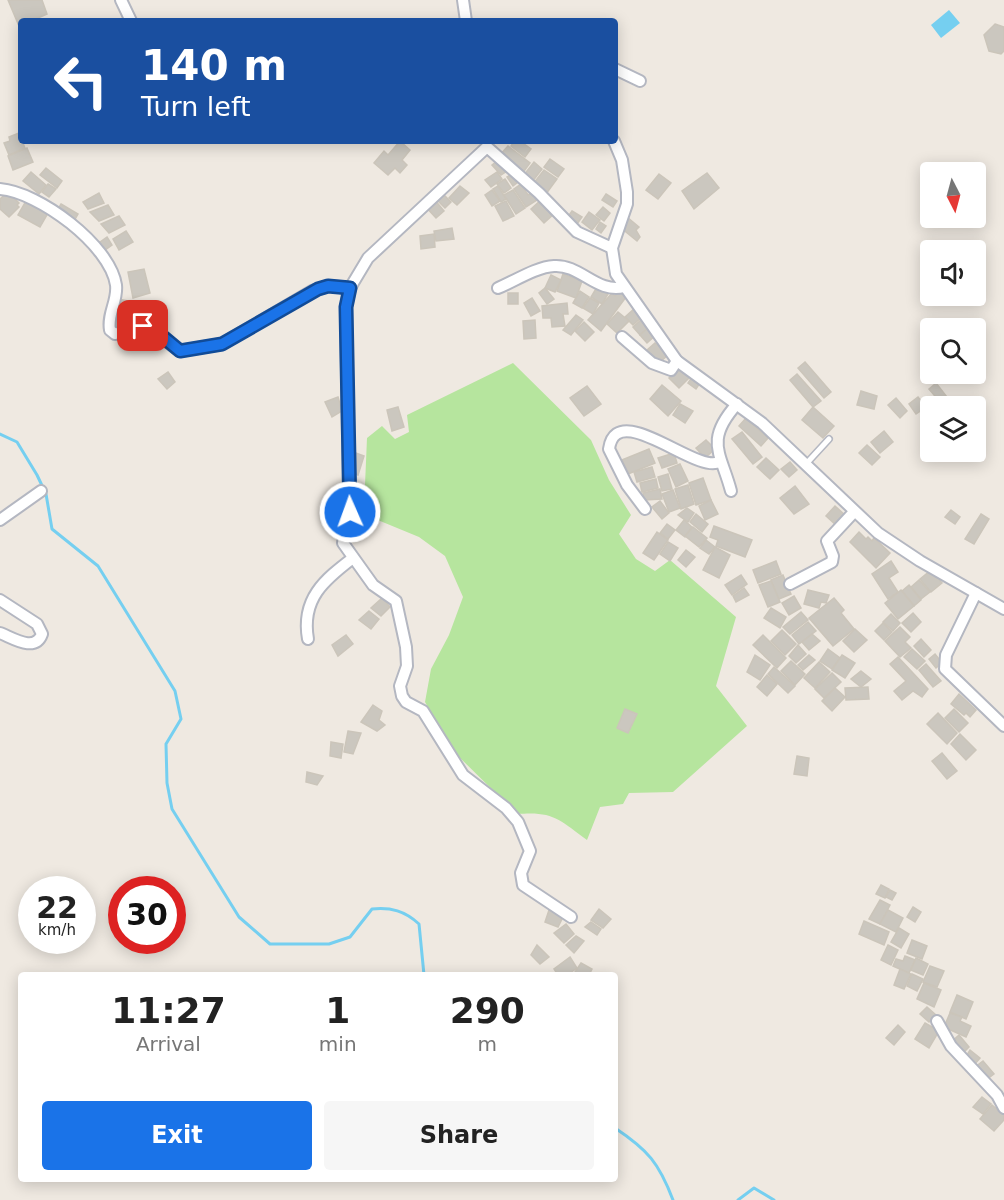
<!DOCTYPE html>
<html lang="en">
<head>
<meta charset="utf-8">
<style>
	body { margin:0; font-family:"DejaVu Sans",sans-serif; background:#f6f6f6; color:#222; height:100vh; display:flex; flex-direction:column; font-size:22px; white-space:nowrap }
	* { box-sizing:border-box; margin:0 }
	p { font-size:20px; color:#767676 }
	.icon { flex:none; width:33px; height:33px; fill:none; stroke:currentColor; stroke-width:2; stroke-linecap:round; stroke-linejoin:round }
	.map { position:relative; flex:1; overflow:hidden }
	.panel { position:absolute; left:18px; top:972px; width:600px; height:210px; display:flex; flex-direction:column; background:#fff; border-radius:6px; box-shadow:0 3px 15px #0003 }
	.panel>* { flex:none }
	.hud { position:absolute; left:18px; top:18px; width:600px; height:126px; border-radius:6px; box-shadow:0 3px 15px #0003; background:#1a4fa0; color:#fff; overflow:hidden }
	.needle { width:39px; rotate:174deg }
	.fabs { position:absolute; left:920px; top:162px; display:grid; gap:12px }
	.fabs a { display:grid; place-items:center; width:66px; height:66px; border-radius:6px; background:#fff; box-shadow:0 3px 15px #0003; font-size:30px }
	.speed { position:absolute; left:18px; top:876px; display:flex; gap:12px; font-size:30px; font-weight:700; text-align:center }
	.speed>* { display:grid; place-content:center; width:78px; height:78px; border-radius:50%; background:#fff; box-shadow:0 3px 15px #0003; line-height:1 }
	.speed small { font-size:15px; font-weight:400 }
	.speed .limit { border:9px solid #d22; background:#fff; color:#111 }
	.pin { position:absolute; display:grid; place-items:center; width:51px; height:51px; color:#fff; margin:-26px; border-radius:12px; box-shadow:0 3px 9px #0006 }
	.me { position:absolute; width:66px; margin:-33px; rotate:358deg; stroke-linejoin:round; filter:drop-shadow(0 0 4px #0008) }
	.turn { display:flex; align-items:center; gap:21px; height:126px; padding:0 24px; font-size:27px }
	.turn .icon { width:78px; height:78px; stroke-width:2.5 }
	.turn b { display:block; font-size:42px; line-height:51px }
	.eta { display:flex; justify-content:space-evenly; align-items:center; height:102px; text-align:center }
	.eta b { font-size:36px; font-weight:600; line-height:42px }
	.action { display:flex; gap:12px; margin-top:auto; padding:12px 24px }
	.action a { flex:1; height:69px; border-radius:6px; background:#1a73e8; color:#fff; font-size:24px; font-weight:600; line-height:69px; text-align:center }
	.action a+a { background:#f6f6f6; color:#222 }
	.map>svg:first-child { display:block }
	.green { fill:#b6e59e }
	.water { fill:#75cff0 }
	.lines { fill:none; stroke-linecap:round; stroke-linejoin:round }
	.stream { stroke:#75cff0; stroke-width:3 }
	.building { fill:#cbc7bf; stroke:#cbc5ba; stroke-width:1.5 }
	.service-casing { stroke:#b4b7c1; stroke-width:8 }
	.minor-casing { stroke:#b4b7c1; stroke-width:14 }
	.service { stroke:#fff; stroke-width:5 }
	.minor { stroke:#fff; stroke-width:10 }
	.route-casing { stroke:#114b97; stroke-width:15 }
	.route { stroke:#1a73e8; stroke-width:10 }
</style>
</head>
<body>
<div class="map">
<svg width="1004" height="1200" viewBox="0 0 1004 1200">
	<rect width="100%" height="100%" fill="#efe9e1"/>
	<path class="green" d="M 513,363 L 591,440 L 609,480 L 631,515 L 619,534 L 636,559 L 655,571 L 670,560 L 736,617 L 716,686 L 747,726 L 673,792 L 629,793 L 623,804 L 600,807 L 587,840 C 559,819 553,811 517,814 L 453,751 L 425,702 L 431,669 L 449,635 L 463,597 L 445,556 L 419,537 L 368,516 L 365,485 L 367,438 L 382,426 L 395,439 L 409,432 L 407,415 Z"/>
	<path class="water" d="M 949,10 L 960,23 L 941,38 L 931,25 Z"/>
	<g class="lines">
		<g class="stream">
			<path d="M 0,434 L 17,442 L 37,475 L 46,494 L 52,529 L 98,566 L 175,691 L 181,719 L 166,744 L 167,783 L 172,809 L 239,917 L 270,944 L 329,944 L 350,937 L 372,909 C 391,907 405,911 419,924 L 424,975"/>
			<path d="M 615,1128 C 648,1150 659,1163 673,1200"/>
			<path d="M 738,1200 L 754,1188 L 774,1200"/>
		</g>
	</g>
	<g class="building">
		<path d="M 8,0 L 42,0 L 47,14 L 31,21 L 21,21 L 19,26 Z"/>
		<path d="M 995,24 L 1004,27 L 1004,51 L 1001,54 L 989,51 L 984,35 Z"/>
		<path d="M 19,133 L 25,148 L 9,155 L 4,143 L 10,141 L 9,137 Z"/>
		<path d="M 400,141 L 410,150 L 402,160 L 407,165 L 400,173 L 395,168 L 388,175 L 374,163 L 384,151 L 388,155 Z"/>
		<path d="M 514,141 L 520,141 L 531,149 L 525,157 L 511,146 Z"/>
		<path d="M 508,146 L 530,163 L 522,174 L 499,156 Z"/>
		<path d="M 27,148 L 33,162 L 13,170 L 8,156 Z"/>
		<path d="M 550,159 L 564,169 L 558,177 L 544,167 Z"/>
		<path d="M 498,160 L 507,171 L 501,175 L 492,165 Z"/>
		<path d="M 534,162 L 542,169 L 532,182 L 523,176 Z"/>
		<path d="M 46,168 L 62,181 L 57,188 L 40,175 Z"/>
		<path d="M 544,170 L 557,179 L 546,194 L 533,184 Z"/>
		<path d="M 31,172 L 46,185 L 39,194 L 23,181 Z"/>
		<path d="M 497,172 L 502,179 L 491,187 L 485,180 Z"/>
		<path d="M 707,173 L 719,188 L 694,209 L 682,191 Z"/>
		<path d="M 512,174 L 518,182 L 513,186 L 507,177 Z"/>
		<path d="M 659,174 L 671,183 L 658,199 L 646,190 Z"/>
		<path d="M 505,179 L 511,188 L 504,193 L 497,184 Z"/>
		<path d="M 48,184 L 56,189 L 49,197 L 42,192 Z"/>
		<path d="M 521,184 L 528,195 L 532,192 L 537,200 L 526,207 L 514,189 Z"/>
		<path d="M 460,186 L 469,193 L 457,205 L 449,198 Z"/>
		<path d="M 498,186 L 506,199 L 501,202 L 493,189 Z"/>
		<path d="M 492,190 L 500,201 L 492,206 L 485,195 Z"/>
		<path d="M 513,190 L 525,208 L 516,214 L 504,195 Z"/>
		<path d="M 8,192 L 19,203 L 17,205 L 19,207 L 9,217 L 0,209 L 0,199 Z"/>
		<path d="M 441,192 L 451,202 L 445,208 L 435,198 Z"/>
		<path d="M 99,193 L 104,203 L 88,209 L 83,202 Z"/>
		<path d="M 606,194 L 617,201 L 613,207 L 602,200 Z"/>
		<path d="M 434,199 L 444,211 L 436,218 L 425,206 Z"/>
		<path d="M 542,199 L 555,213 L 544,223 L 531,209 Z"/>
		<path d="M 26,201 L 48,213 L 40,227 L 18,215 Z"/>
		<path d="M 506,201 L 514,216 L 503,221 L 495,206 Z"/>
		<path d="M 61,204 L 78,214 L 74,221 L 57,211 Z"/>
		<path d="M 108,205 L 114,215 L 99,221 L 90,212 Z"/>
		<path d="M 603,207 L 610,213 L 604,221 L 596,215 Z"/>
		<path d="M 572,211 L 582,217 L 577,224 L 567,218 Z"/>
		<path d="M 589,212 L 600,220 L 592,230 L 582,222 Z"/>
		<path d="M 119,216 L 125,225 L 109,233 L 101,224 Z"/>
		<path d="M 627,217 L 639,227 L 636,230 L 640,237 L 637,241 L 620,227 Z"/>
		<path d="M 600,222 L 606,226 L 601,233 L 596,229 Z"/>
		<path d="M 452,228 L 454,239 L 436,241 L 434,231 Z"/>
		<path d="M 126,231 L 133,242 L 119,250 L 113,239 Z"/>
		<path d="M 434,234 L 435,247 L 421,249 L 420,236 Z"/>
		<path d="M 107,237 L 112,245 L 101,253 L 96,245 Z"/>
		<path d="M 144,269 L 150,293 L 133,298 L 128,272 Z"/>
		<path d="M 563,274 L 582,281 L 576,298 L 557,291 Z"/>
		<path d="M 551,275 L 561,280 L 555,292 L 545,288 Z"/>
		<path d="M 597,287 L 608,294 L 602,304 L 591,297 Z"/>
		<path d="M 545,288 L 554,299 L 547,304 L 539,293 Z"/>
		<path d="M 580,291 L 589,297 L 582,308 L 573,303 Z"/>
		<path d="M 620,291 L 626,297 L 601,331 L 588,320 L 612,293 L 615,296 Z"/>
		<rect x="508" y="293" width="10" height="11"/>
		<path d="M 532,298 L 540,311 L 531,316 L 524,303 Z"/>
		<path d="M 590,298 L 599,303 L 593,314 L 583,308 Z"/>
		<path d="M 118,299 L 129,301 L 126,328 L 113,329 Z"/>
		<path d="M 567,303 L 568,314 L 563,314 L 565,326 L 552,327 L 551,318 L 543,318 L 542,306 Z"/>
		<path d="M 153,307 L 158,325 L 142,323 L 138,308 Z"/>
		<path d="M 635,308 L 643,316 L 633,325 L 625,317 Z"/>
		<path d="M 618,312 L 629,321 L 617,333 L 607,324 Z"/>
		<path d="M 576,315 L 583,320 L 571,335 L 563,330 Z"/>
		<path d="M 643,318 L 650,326 L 640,335 L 633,327 Z"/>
		<path d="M 535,320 L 536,338 L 524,339 L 523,321 Z"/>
		<path d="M 584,322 L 594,332 L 585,341 L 575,331 Z"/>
		<path d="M 650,326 L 657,334 L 647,343 L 640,335 Z"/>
		<path d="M 655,343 L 669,354 L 659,363 L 647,350 Z"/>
		<path d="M 805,362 L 831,392 L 824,398 L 798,368 Z"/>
		<path d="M 680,367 L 690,377 L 679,388 L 669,378 Z"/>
		<path d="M 168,372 L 175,382 L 167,389 L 158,379 Z"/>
		<path d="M 797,374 L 821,401 L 813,407 L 790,380 Z"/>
		<path d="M 692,377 L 700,383 L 696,389 L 688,383 Z"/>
		<path d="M 936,383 L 947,397 L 940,402 L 929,389 Z"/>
		<path d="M 662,385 L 681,401 L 668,416 L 650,399 Z"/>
		<path d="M 587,386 L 601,404 L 584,416 L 570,398 Z"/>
		<path d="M 861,391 L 877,396 L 874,409 L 857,405 Z"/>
		<path d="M 338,397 L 342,411 L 332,417 L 325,402 Z"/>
		<path d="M 918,397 L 926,407 L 916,414 L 909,404 Z"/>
		<path d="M 896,398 L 907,411 L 900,418 L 888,405 Z"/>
		<path d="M 680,404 L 693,411 L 685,423 L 673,415 Z"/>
		<path d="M 398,407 L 404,427 L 392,431 L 387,410 Z"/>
		<path d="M 813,407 L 834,426 L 823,438 L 802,420 Z"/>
		<path d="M 746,418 L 768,438 L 761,446 L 739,426 Z"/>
		<path d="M 884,431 L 893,442 L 880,453 L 871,442 Z"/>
		<path d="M 742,432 L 762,457 L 753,464 L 732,439 Z"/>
		<path d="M 706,440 L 715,449 L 705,458 L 696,448 Z"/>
		<path d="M 867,445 L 880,457 L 872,465 L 859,453 Z"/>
		<path d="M 649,449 L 655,463 L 628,474 L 622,460 Z"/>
		<path d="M 353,452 L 364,456 L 358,475 L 353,472 Z"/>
		<path d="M 674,453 L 677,463 L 662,468 L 658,458 Z"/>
		<path d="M 766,458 L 779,470 L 770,479 L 757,467 Z"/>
		<path d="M 790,462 L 797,470 L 789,477 L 781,469 Z"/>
		<path d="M 680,464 L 688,481 L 676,487 L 668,469 Z"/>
		<path d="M 652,467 L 655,477 L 637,482 L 634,472 Z"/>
		<path d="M 668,474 L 672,489 L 662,491 L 658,477 Z"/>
		<path d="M 703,478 L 711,500 L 696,505 L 689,483 Z"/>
		<path d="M 656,479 L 658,488 L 642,492 L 640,483 Z"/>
		<path d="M 688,485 L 694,504 L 681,509 L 675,489 Z"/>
		<path d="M 795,486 L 809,504 L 794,514 L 780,498 Z"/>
		<path d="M 660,489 L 662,499 L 644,500 L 643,493 Z"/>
		<path d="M 673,490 L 680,508 L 669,512 L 662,494 Z"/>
		<path d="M 711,500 L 718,514 L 705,520 L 699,506 Z"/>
		<path d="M 660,501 L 669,513 L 662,519 L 652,507 Z"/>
		<path d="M 835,506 L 846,516 L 837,526 L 826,516 Z"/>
		<path d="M 687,508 L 694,513 L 688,522 L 678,515 Z"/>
		<path d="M 951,510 L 960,517 L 955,524 L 945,517 Z"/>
		<path d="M 696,514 L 708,524 L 702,532 L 690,522 Z"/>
		<path d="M 981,514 L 989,519 L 974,544 L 965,539 Z"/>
		<path d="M 684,520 L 692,527 L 685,537 L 676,530 Z"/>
		<path d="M 667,524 L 675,530 L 668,539 L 660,533 Z"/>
		<path d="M 714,526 L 752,540 L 745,557 L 716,546 L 718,540 L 710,537 Z"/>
		<path d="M 693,527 L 707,538 L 699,547 L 685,536 Z"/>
		<path d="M 657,532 L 668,540 L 654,560 L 643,553 Z"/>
		<path d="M 859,532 L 866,539 L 868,537 L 872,541 L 874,538 L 890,553 L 876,568 L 850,542 Z"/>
		<path d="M 706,540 L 715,547 L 709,554 L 700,548 Z"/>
		<path d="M 668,542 L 678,548 L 670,561 L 660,554 Z"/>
		<path d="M 715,547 L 730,555 L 719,578 L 703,570 Z"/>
		<path d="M 686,550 L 695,557 L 686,567 L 678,560 Z"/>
		<path d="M 776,561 L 781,574 L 758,583 L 753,570 Z"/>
		<path d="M 891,561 L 898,572 L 889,578 L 898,592 L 888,599 L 872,574 Z"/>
		<path d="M 931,570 L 942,583 L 931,592 L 920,579 Z"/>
		<path d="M 741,575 L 747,584 L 732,595 L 725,585 Z"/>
		<path d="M 783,575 L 791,594 L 779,599 L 771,580 Z"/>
		<path d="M 919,580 L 930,592 L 921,599 L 911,587 Z"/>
		<path d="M 771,581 L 780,602 L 768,607 L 759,585 Z"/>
		<path d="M 909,585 L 921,600 L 914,606 L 902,591 Z"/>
		<path d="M 744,588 L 749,595 L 736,602 L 733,596 Z"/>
		<path d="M 808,590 L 829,595 L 826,603 L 821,602 L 819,608 L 804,604 Z"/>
		<path d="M 901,590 L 914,606 L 898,619 L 885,603 Z"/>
		<path d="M 794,596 L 801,608 L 789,615 L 782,603 Z"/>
		<path d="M 382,598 L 390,607 L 381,616 L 371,608 Z"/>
		<path d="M 834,598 L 844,610 L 841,613 L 854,629 L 833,646 L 809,618 Z"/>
		<path d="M 771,608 L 786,617 L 780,628 L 764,618 Z"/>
		<path d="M 369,611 L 379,619 L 371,629 L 359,620 Z"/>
		<path d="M 801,612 L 808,620 L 790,634 L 783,627 Z"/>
		<path d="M 913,613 L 921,622 L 911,632 L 902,623 Z"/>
		<path d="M 891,614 L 900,623 L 893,631 L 883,622 Z"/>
		<path d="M 808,622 L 816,631 L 799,644 L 792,635 Z"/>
		<path d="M 883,623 L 892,632 L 884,640 L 875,631 Z"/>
		<path d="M 900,627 L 910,637 L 905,642 L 911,648 L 900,657 L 885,641 Z"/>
		<path d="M 855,629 L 867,640 L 854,652 L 843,641 Z"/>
		<path d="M 782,630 L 796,644 L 785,655 L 771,641 Z"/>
		<path d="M 812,634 L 820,641 L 809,650 L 802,642 Z"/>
		<path d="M 346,635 L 353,644 L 338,656 L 332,645 Z"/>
		<path d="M 763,635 L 786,658 L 777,668 L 753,645 Z"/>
		<path d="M 921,639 L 931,650 L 924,657 L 914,646 Z"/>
		<path d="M 798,645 L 806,654 L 796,663 L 789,656 Z"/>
		<path d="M 828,649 L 840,658 L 832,669 L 820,661 Z"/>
		<path d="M 912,649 L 925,661 L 917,669 L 904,657 Z"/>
		<path d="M 935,654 L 942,663 L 936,668 L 929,659 Z"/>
		<path d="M 755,655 L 770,665 L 760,680 L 747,672 Z"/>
		<path d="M 809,655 L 815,660 L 803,670 L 798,665 Z"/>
		<path d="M 842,655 L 855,663 L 845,678 L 832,670 Z"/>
		<path d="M 898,657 L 928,689 L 922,697 L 913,691 L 902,700 L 894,691 L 906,681 L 890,664 Z"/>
		<path d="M 791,661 L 805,674 L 795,685 L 781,671 Z"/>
		<path d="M 819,662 L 830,672 L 815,688 L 804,678 Z"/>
		<path d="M 926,664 L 941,681 L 933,687 L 919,670 Z"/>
		<path d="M 774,667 L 795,686 L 788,693 L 768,674 Z"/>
		<path d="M 861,671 L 871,679 L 861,687 L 851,679 Z"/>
		<path d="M 832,673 L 841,682 L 824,698 L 815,689 Z"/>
		<path d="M 767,675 L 777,684 L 767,696 L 757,687 Z"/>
		<path d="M 868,687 L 869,699 L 846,700 L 845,688 Z"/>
		<path d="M 835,688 L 845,697 L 832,711 L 822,701 Z"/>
		<path d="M 959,694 L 976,710 L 970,717 L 966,713 L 964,715 L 951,704 Z"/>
		<path d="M 373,705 L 382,711 L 379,720 L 385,725 L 377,731 L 361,722 Z"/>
		<path d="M 625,709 L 637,714 L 628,733 L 617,728 Z"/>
		<path d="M 954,709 L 968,723 L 959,732 L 945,718 Z"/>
		<path d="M 938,713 L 957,733 L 947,744 L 927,724 Z"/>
		<path d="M 348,731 L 361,733 L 353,754 L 344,752 Z"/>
		<path d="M 960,734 L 976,750 L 966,760 L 951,744 Z"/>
		<path d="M 331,742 L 343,744 L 341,758 L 330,756 Z"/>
		<path d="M 942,753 L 957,771 L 947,779 L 932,761 Z"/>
		<path d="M 797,756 L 809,758 L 807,776 L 794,774 Z"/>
		<path d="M 307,772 L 323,776 L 317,785 L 306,782 Z"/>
		<path d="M 881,885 L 889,889 L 885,898 L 876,894 Z"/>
		<path d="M 890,890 L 896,893 L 892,900 L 886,897 Z"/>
		<path d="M 880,900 L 890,905 L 880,924 L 869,919 Z"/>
		<path d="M 550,907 L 564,915 L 558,927 L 545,922 Z"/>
		<path d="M 913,907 L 921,912 L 915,922 L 907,917 Z"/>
		<path d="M 599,909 L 611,919 L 603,928 L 591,920 Z"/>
		<path d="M 888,910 L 903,918 L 896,932 L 880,924 Z"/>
		<path d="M 864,921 L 889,932 L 884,945 L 859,934 Z"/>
		<path d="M 591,922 L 601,929 L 597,935 L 585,927 Z"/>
		<path d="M 566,924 L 574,934 L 564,943 L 554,933 Z"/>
		<path d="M 899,928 L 909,934 L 901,948 L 891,942 Z"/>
		<path d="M 576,936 L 584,941 L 574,953 L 566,945 Z"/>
		<path d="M 912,940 L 927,946 L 922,959 L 907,953 Z"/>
		<path d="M 537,945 L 549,957 L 540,964 L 531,955 Z"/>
		<path d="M 888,945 L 898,950 L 891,965 L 881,960 Z"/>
		<path d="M 905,956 L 915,960 L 909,973 L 893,966 L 896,959 L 903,961 Z"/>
		<path d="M 570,957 L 577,968 L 567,975 L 558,975 L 554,969 Z"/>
		<path d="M 916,958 L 928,964 L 923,975 L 911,970 Z"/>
		<path d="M 581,963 L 592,969 L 589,975 L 573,975 Z"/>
		<path d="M 930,966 L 944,971 L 937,987 L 923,982 Z"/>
		<path d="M 900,969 L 911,974 L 904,989 L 894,985 Z"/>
		<path d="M 912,974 L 923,979 L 917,991 L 907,986 Z"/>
		<path d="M 924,983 L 941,990 L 934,1007 L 917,999 Z"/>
		<path d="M 957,995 L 973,1002 L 966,1019 L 950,1012 Z"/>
		<path d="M 927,1007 L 936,1015 L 929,1022 L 920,1014 Z"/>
		<path d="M 950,1013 L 962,1017 L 960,1021 L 971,1026 L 966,1037 L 944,1027 Z"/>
		<path d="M 925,1023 L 939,1031 L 929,1048 L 915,1039 Z"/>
		<path d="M 898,1025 L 905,1032 L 894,1045 L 886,1038 Z"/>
		<path d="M 959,1035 L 969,1047 L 961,1055 L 951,1042 Z"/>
		<path d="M 970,1050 L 980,1058 L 974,1065 L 965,1058 Z"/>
		<path d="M 983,1061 L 994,1074 L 986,1080 L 975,1067 Z"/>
		<path d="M 982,1097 L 991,1104 L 983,1114 L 973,1107 Z"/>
		<path d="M 992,1105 L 1004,1115 L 1004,1120 L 994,1131 L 980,1119 Z"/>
	</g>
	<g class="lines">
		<g class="service-casing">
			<path id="service" d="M 806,464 L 829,439"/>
		</g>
		<g class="minor-casing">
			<g id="minor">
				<path d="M 121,0 L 131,21"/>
				<path d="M 463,0 L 466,21"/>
				<path d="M 615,69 L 640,81"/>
				<path d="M 614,141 L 622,160 L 627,192 L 627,204 L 612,248 L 616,274 L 677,361 L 762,423 L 878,533 L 920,561 L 1004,609"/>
				<path d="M 0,189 C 39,192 110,245 116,285 C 118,301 107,314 110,330 L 115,334 L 139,326 L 147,327 L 180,351 L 222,344 L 312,291 L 328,286 L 350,288"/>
				<path d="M 498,288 C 515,281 536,267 554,266 C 580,264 597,294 624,287"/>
				<path d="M 622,337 L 652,363 L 671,370 L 677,361"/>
				<path d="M 731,491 C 721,453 704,441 737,404"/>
				<path d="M 645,509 L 627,485 L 609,449 C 616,398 696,474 719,462"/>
				<path d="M 0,520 L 41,491"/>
				<path d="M 790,584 L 832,562 L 833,556 L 827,541 L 854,512"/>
				<path d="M 976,593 L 946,655 L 945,669 L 1004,726"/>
				<path d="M 0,600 L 37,624 L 42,634 C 35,653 13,638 0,633"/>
				<path d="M 308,639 C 301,599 324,580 353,558"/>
				<path d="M 571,917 L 523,885 L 521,873 L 530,851 L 518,822 L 506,808 L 463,775 L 423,711 L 406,702 L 402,696 L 400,686 L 407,666 L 406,647 L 396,601 L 373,585 L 343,543 L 344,537 L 354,524 L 349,501 L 346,307 L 350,288 L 368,258 L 487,147 L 539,193 L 577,232 L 612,248"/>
				<path d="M 937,1021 L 951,1046 L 997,1095 L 1004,1108"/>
			</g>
		</g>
		<use href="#service" class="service"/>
		<use href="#minor" class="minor"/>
	</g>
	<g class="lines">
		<g class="route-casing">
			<path id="route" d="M 143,326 L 156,331 L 180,351 L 222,344 L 318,289 L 328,286 L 350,288 L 346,307 L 350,512"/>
		</g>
		<use href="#route" class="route"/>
	</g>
</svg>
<div class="fabs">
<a><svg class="needle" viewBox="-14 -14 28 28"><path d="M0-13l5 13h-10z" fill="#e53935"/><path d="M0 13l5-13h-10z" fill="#767676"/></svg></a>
<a><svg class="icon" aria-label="sound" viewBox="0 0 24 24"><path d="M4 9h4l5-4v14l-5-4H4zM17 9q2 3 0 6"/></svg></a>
<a><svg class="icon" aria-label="search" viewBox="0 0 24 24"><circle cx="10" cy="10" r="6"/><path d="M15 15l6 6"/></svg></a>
<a><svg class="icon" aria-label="layers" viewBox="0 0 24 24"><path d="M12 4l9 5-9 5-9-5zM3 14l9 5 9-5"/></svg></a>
</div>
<div class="speed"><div>22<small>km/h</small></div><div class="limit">30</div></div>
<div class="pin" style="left:143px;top:326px;background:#d93025"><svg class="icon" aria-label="arrive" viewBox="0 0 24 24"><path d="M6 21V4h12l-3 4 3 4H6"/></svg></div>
<svg class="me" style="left:350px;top:512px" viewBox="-20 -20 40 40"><circle r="17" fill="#1a73e8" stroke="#fff" stroke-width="3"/><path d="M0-11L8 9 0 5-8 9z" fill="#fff"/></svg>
<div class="hud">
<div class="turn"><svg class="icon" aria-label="left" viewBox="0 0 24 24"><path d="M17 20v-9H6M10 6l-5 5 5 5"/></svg><div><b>140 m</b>Turn left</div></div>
</div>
<section class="panel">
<div class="eta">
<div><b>11:27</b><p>Arrival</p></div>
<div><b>1</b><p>min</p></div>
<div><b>290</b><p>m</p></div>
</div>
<div class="action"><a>Exit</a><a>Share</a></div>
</section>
</div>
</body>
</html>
